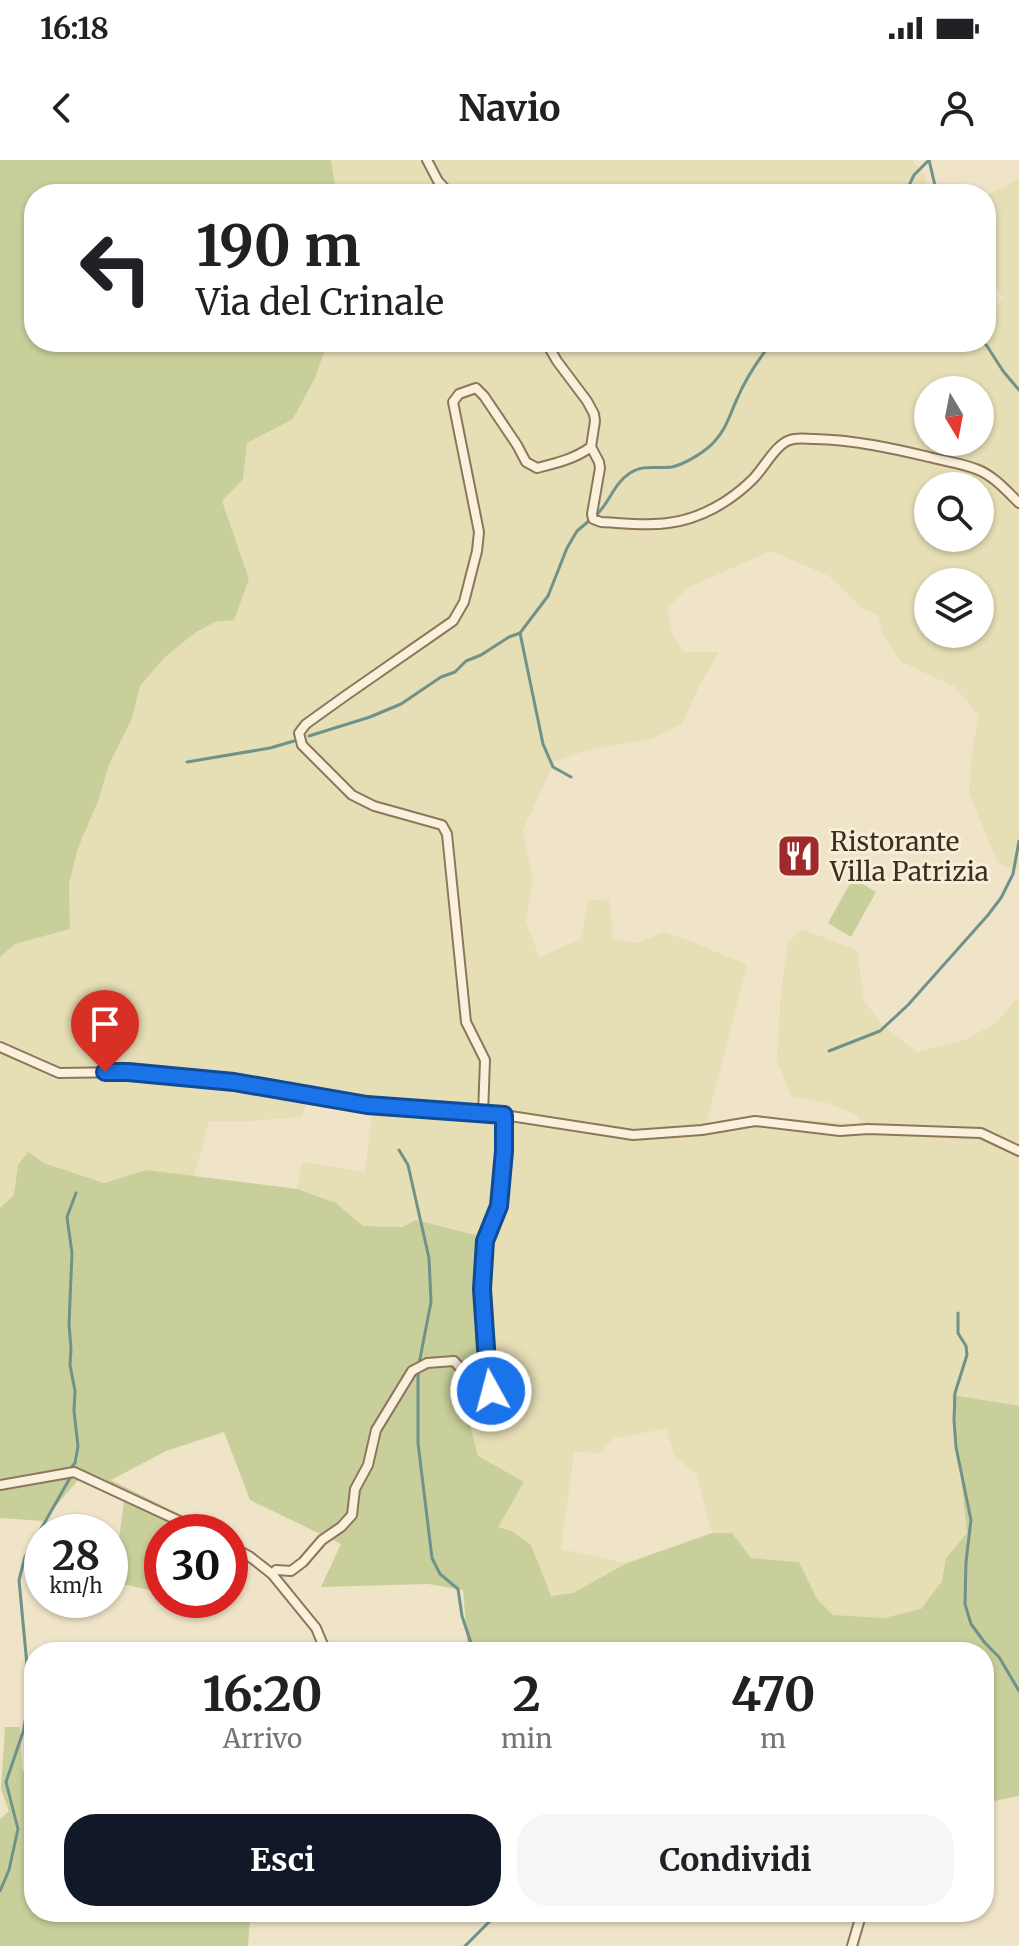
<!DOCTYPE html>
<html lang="it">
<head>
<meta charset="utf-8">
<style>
	body { margin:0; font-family:Merriweather,serif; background:#f6f6f6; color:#202124; height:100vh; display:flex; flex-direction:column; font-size:30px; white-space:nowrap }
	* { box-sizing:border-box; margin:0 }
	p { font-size:26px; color:#757577 }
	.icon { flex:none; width:44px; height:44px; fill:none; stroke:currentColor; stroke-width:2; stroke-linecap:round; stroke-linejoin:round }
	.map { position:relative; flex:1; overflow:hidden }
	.drawer { position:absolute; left:24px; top:1482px; width:970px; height:280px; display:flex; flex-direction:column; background:#fff; border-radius:32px; box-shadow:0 2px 6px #0004 }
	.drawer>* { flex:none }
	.hud { position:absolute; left:24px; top:24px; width:972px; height:168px; border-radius:32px; box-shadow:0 2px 6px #0004; background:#fff; color:#202124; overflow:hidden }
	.needle { width:52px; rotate:170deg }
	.buttons { position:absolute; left:914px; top:216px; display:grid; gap:16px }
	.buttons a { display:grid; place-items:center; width:80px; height:80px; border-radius:50%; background:#fff; box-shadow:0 2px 6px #0004; font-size:40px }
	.speed { position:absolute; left:24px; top:1354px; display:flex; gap:16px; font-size:40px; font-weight:700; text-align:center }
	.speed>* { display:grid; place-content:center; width:104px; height:104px; border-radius:50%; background:#fff; box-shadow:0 2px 6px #0004; line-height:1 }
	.speed small { font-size:20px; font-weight:400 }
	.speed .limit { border:12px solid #d22; background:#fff; color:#111 }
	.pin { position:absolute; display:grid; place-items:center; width:68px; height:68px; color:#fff; margin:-82px -34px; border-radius:50% 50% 50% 0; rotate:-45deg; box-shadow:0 0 8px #0007 }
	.pin .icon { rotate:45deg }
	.me { position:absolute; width:88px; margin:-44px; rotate:353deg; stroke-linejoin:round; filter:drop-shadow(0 0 6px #0008) }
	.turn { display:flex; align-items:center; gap:28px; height:168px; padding:0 40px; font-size:36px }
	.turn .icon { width:104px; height:104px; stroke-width:2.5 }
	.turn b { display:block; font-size:56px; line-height:68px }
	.eta { display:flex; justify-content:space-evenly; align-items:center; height:136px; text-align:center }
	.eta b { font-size:48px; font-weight:700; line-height:56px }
	.cta { display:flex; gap:16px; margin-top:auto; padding:16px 40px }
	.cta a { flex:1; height:92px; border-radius:32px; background:#111827; color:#fff; font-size:32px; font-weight:700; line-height:92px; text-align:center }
	.cta a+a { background:#f6f6f6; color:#202124 }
	.status { display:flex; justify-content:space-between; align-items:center; height:56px; padding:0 40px; background:#fff; direction:ltr }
	.status svg { height:22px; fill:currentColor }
	header { display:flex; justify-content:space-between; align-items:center; height:104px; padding:0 40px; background:#fff; font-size:36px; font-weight:700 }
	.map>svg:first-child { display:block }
	.farmland { fill:#e6deb5; fill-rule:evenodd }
	.green { fill:#c9cf9b }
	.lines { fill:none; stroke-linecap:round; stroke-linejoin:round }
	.stream { stroke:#6f938a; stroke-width:3 }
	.minor-casing { stroke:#8d765c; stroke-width:12 }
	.minor { stroke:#faf1dc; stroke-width:8 }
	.route-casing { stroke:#114b97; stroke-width:20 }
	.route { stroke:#1a73e8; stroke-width:14 }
	.labels { text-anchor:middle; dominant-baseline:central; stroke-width:6; stroke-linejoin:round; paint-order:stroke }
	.poi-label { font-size:26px; fill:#3d2e20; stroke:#f7eed8; text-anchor:start }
</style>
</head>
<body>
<div class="status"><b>16:18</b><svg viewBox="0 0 49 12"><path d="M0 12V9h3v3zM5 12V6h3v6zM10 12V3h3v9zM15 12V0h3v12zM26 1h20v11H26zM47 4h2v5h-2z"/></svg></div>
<header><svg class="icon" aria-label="back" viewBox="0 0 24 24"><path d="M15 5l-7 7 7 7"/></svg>Navio<svg class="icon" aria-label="person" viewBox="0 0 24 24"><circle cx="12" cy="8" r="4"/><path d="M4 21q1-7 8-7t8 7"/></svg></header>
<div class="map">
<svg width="1019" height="1786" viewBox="0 0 1019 1786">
	<rect width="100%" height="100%" fill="#f0e4c8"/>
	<g class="farmland">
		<path d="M 331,0 L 912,0 L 926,17 L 927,34 L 339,34 L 336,31 Z"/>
		<path d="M 1019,19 L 1019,710 L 1016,711 L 998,703 L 969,633 L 972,591 L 979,556 L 955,527 L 900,501 L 882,473 L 878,455 L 862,448 L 829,416 L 771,391 L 689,427 L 667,448 L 673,476 L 684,492 L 719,492 L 699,526 L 682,564 L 652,579 L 588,590 L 555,601 L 523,670 L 533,720 L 526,762 L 539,797 L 581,779 L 588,741 L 609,739 L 613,778 L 637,783 L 664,772 L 695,783 L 747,805 L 706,965 L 768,957 L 860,964 L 859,956 L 828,943 L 791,937 L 777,899 L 781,831 L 788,783 L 801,769 L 857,790 L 864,840 L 882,865 L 917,892 L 968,879 L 996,862 L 1019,837 L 1019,1246 L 953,1236 L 967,1373 L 946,1398 L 942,1421 L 921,1449 L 884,1458 L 833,1455 L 817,1439 L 799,1402 L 751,1398 L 732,1373 L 712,1373 L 696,1314 L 675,1297 L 666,1269 L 613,1278 L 600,1293 L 574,1292 L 561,1389 L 627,1403 L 573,1433 L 550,1436 L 531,1385 L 512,1371 L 497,1367 L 524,1322 L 478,1296 L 470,1265 L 484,1223 L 475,1128 L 479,1076 L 402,1067 L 363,1066 L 336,1043 L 297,1029 L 302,1002 L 365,1012 L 373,943 L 309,932 L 302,957 L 234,962 L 209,961 L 194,1017 L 146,1010 L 104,1023 L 44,1003 L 18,1005 L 15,1035 L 0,1048 L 0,797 L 15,784 L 70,769 L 69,724 L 78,688 L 98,641 L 109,605 L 132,559 L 140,526 L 165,497 L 196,472 L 215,462 L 249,419 L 222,341 L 243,319 L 247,283 L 294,258 L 314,220 L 328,182 L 986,182 L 986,162 L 1003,138 L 986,112 L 986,36 ZM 928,230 L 980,230 L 980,282 L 928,282 ZM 928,326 L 980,326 L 980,378 L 928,378 ZM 928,422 L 980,422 L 980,474 L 928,474 Z"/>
	</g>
	<g class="green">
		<path d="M 0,0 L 331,0 L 336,31 L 339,34 L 34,34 L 34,182 L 328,182 L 314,220 L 293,259 L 247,283 L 243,319 L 222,341 L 249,419 L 234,460 L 215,462 L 196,472 L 165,497 L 140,526 L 132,559 L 109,605 L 98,641 L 78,688 L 69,724 L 70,769 L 15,784 L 0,797 Z"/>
		<path d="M 853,718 L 876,732 L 851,777 L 828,763 Z"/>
		<path d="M 28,992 L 44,1003 L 104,1023 L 146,1010 L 297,1029 L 336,1043 L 363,1066 L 402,1067 L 416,1060 L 479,1076 L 475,1128 L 484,1223 L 470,1265 L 478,1296 L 524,1322 L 498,1367 L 512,1371 L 531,1385 L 551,1436 L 573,1433 L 627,1403 L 712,1373 L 732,1373 L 751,1398 L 799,1402 L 817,1439 L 833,1455 L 884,1458 L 921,1449 L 942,1421 L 946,1398 L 967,1373 L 952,1235 L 1019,1246 L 1019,1636 L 984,1643 L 984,1492 L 468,1492 L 463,1430 L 428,1424 L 321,1427 L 341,1384 L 250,1340 L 224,1272 L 166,1291 L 111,1320 L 215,1372 L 162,1372 L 162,1433 L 113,1422 L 124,1342 L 79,1319 L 43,1361 L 0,1358 L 0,1048 L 14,1035 L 18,1005 Z"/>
		<path d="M 5,1567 L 20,1567 L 22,1608 L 34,1635 L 34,1752 L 247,1752 L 250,1759 L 248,1786 L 0,1786 L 0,1659 L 9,1651 L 1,1629 Z"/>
	</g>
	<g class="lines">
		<g class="stream">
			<path d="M 929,0 L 937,34"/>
			<path d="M 905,34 L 914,15 L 929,0"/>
			<path d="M 983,182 L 987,186 L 1003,211 L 1019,230"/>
			<path d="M 596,355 C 610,343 613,324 630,313 C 643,304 658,309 672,307 C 685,304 705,292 714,282 C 726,270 730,254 737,239 C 746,218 758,200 772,182"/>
			<path d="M 520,473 L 543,584 L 553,607 L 571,617"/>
			<path d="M 309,576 L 370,557 L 401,544 L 441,517 L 455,512 L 466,501 L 481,495 L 509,477 L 520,473 L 548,436 L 567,388 L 577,371 L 590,360"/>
			<path d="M 187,602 L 270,588 L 294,581"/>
			<path d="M 829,891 L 880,871 L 908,845 L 988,755 L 1001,738 L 1013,714 L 1019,681"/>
			<path d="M 399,990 L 408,1005 L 429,1098 L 431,1142 L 419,1204"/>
			<path d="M 958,1153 L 958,1173 L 966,1186 L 967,1195 L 955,1233 L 954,1260 L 956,1287 L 971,1360 L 966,1402 L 965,1444 L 971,1464 L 985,1483 L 999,1497 L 1019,1531"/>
			<path d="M 418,1212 L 418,1283 L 432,1398 L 440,1414 L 458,1429 L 462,1456 L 474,1492"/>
			<path d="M 0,1731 L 9,1710 L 18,1669 L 6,1622 L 23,1572 L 30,1537 L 19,1420 L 25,1397 L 70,1318 L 69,1310 L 75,1303 L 78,1286 L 74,1251 L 75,1231 L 70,1205 L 71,1189 L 69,1164 L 72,1093 L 67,1057 L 76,1033"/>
			<path d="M 465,1786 L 499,1752"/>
		</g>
		<g class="minor-casing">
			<g id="minor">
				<path d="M 427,0 L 438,21 L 450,34"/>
				<path d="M 591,287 L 599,302 L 600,308 L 592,354 L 593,359 L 601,362 C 622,363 647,366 668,363 C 700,359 730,342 753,319 C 764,308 776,284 790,280 C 798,277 807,279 815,279 C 854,280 891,288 929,297 C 944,301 961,303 976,309 C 993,315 1007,331 1019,343"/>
				<path d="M 0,887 L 59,913 L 128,912 L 234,922 L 367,945 L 504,955 L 633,975 L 702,970 L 755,961 L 840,971 L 868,969 L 981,973 L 1019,991"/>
				<path d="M 483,954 L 485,900 L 466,862 L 447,674 L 442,665 L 374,646 L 352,635 L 302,585 L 299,573 L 306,564 L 345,536 L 453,461 L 464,442 L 477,391 L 479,372 L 453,242 L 459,234 L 476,228 L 484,236 L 517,285 L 526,302 L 537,308 C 557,303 574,299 591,287 L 595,261 L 594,254 L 587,241 L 557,201 L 546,182"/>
				<path d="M 0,1325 L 74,1312 L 203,1372"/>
				<path d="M 230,1386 L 249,1396 L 272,1414 L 316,1468 L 326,1492"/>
				<path d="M 272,1414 L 276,1410 L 291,1411 L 303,1402 L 322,1380 L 341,1367 L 352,1355 L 355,1329 L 368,1305 L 376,1270 L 412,1211 L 427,1203 L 454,1201 L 484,1234 L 491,1231 L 488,1218 L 482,1129 L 485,1081 L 499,1046 L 504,991 L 504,955"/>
				<path d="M 852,1786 L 862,1752"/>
			</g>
		</g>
		<use href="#minor" class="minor"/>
	</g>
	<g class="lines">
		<g class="route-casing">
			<path id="route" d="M 105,912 L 128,912 L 234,922 L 367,945 L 504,955 L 504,991 L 499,1046 L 485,1081 L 482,1129 L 488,1218 L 491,1231"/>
		</g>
		<use href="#route" class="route"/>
	</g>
	<defs>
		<g id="restaurant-square" transform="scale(2.3)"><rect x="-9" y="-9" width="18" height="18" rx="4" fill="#9e2a2b" stroke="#f7eed8"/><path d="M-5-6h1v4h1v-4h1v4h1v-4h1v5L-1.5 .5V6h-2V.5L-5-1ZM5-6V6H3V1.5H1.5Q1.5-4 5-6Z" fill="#fff"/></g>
	</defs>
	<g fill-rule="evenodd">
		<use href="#restaurant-square" x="799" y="696"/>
	</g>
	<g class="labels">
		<g class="poi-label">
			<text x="830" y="681">Ristorante<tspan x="830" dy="30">Villa Patrizia</tspan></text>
		</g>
	</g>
</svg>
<div class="buttons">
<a><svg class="needle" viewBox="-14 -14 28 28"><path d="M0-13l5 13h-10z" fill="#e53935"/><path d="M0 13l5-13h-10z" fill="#757577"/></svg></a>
<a><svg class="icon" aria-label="search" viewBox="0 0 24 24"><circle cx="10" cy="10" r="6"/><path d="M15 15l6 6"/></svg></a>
<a><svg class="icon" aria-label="layers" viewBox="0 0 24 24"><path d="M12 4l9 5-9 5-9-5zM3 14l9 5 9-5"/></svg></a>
</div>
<div class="speed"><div>28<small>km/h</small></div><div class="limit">30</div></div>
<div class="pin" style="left:105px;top:912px;background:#d93025"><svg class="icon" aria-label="arrive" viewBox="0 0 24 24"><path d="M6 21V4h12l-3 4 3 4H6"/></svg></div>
<svg class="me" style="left:491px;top:1231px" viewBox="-20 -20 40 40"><circle r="17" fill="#1a73e8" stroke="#fff" stroke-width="3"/><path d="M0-11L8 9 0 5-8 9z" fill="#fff"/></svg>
<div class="hud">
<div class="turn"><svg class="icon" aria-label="left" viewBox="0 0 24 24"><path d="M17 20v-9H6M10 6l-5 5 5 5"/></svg><div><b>190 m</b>Via del Crinale</div></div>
</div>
<section class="drawer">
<div class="eta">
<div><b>16:20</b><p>Arrivo</p></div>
<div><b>2</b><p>min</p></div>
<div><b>470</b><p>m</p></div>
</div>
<div class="cta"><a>Esci</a><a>Condividi</a></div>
</section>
</div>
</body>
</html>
